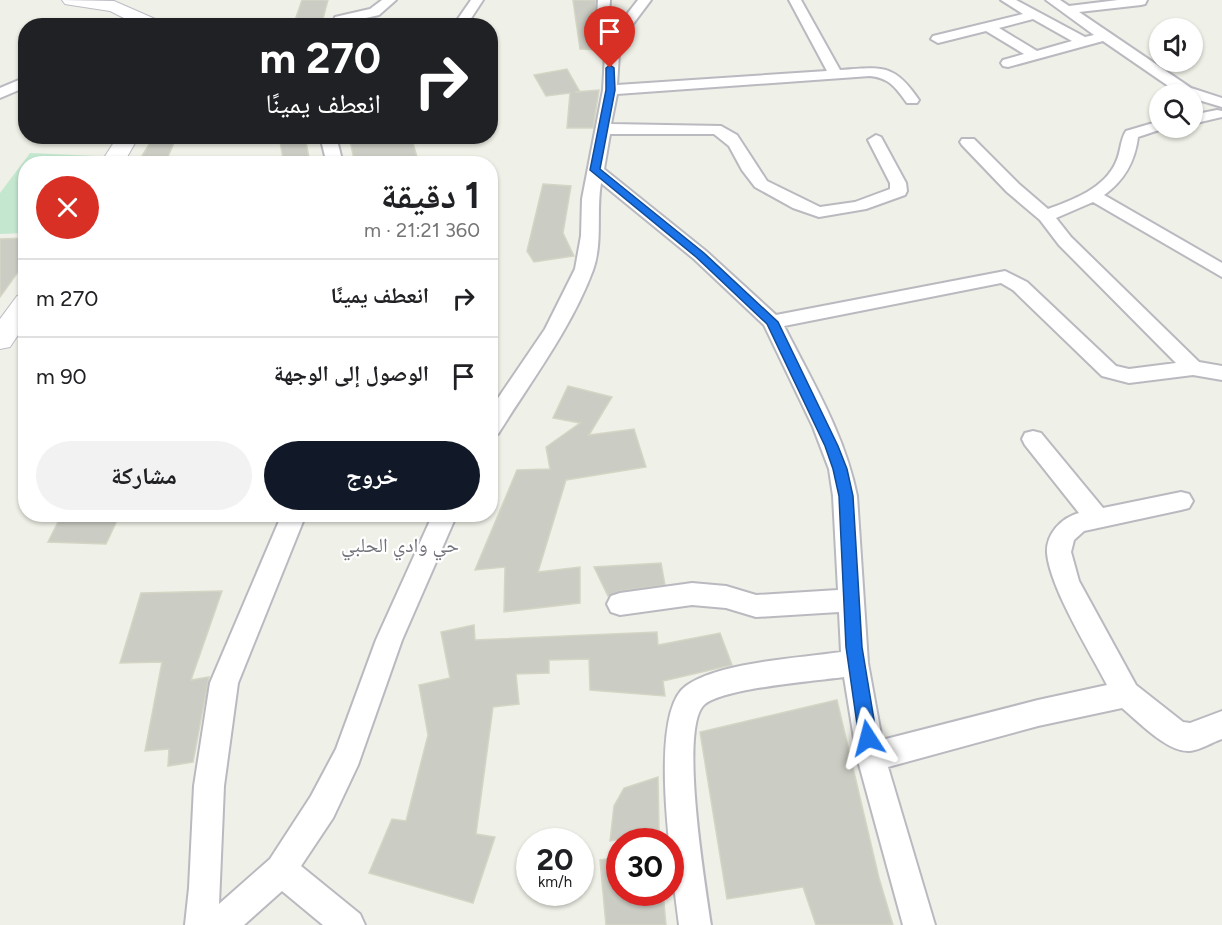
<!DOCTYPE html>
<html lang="ar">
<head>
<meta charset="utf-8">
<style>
	body { margin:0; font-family:Figtree,"Noto Naskh Arabic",sans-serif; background:#f2f2f2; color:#202124; direction:rtl; height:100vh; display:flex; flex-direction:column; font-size:22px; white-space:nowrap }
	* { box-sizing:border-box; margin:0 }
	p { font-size:20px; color:#757577 }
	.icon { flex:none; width:33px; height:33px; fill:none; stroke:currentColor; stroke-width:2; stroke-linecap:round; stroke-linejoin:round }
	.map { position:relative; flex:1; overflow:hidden; direction:ltr }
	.details { position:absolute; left:18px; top:156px; width:480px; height:366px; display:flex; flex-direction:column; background:#fff; border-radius:24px; box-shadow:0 2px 4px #0004; direction:rtl }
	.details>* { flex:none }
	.top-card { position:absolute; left:18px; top:18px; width:480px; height:126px; border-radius:24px; box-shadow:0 2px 4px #0004; direction:rtl; background:#202124; color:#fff; overflow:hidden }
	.fabs { position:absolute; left:1149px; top:18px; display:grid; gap:12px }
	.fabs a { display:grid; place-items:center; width:54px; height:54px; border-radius:50%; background:#fff; box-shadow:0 2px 4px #0004; font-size:30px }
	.speed { position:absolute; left:516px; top:828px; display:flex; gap:12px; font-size:30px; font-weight:700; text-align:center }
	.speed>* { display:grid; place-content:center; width:78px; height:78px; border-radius:50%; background:#fff; box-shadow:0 2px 4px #0004; line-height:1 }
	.speed small { font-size:15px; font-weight:400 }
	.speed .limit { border:9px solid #d22; background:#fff; color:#111 }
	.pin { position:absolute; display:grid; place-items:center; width:51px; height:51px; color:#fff; margin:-62px -26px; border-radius:50% 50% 50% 0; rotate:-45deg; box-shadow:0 0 6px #0007 }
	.pin .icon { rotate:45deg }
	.me { position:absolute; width:66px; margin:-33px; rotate:351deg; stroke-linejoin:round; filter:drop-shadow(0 0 4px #0008) }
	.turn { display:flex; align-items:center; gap:21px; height:126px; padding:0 18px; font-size:27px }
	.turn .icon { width:78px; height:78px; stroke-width:2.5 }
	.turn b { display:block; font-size:42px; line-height:51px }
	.round { display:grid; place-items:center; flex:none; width:63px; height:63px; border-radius:32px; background:#f2f2f2 }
	.overview { display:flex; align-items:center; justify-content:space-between; height:102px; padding:0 18px }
	h1 { font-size:36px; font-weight:700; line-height:45px }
	.primary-button { display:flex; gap:12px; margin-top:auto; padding:12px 18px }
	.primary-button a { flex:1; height:69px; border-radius:36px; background:#111827; color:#fff; font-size:24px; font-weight:700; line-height:69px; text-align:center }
	.primary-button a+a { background:#f2f2f2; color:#202124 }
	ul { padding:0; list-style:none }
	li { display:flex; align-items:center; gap:18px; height:78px; padding:0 18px; border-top:2px solid #e0e0e0 }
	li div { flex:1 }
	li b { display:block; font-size:22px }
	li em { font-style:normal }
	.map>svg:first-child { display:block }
	.green { fill:#c3e7cf }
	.building { fill:#cbccc3; stroke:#d5d5c5; stroke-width:1.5 }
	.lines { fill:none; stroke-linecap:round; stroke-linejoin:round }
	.street-casing { stroke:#b9b9c0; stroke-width:4 }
	.secondary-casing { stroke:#bcbcc4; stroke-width:2 }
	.street { fill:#fff; fill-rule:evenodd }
	.secondary { fill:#fff; fill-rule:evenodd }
	.route { fill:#1a73e8; stroke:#114b97; stroke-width:1.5 }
	.labels { text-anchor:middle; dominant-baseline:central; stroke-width:4.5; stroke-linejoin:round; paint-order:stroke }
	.neighbourhood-label { font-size:20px; fill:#6f7179; stroke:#fff }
</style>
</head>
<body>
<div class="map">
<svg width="1222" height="925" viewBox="0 0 1222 925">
	<rect width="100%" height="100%" fill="#eff0e7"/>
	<path class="green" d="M 30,153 L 96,156 L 90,163 L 26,164 L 25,233 L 0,234 L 0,193 Z"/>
	<g class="building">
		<path d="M 302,0 L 328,0 L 321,26 L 293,26 Z"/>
		<path d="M 573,0 L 596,0 L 595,17 L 602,28 L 602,50 L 580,49 Z"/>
		<path d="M 567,69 L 580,92 L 575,92 L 599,90 L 593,128 L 567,128 L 570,93 L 546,96 L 534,75 Z"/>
		<path d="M 154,136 L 177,136 L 166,161 L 139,161 Z"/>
		<path d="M 279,136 L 305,136 L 310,164 L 284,164 Z"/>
		<path d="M 349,136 L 411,136 L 419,164 L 355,164 Z"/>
		<path d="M 543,184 L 571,186 L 563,233 L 574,256 L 534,262 L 527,251 Z"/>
		<path d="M 26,238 L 26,261 L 0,297 L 0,239 Z"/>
		<path d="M 568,386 L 612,397 L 589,435 L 634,429 L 646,467 L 566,480 L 538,572 L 580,567 L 580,603 L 504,612 L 505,567 L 475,570 L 517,470 L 550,469 L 546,447 L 580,423 L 553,418 Z"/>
		<path d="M 62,514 L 120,514 L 106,544 L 48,542 Z"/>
		<path d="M 661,563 L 665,585 L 620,591 L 608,596 L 594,567 Z"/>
		<path d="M 222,591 L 191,680 L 209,677 L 193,762 L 168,766 L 169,749 L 145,751 L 162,662 L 120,663 L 141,593 Z"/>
		<path d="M 474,625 L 475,640 L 657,632 L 658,645 L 720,633 L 732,665 L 663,681 L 665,696 L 590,690 L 589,659 L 549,660 L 549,673 L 516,674 L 519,704 L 493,707 L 476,834 L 495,837 L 473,903 L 369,873 L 392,819 L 406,821 L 428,735 L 419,685 L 450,678 L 441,632 Z"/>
		<path d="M 837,700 L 879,878 L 893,925 L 816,925 L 803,887 L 727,899 L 700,732 Z"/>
		<path d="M 658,777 L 659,831 L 610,841 L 614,806 L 624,788 Z"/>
		<path d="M 620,857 L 620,892 L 663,892 L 666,925 L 606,925 L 600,860 Z"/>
	</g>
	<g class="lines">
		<g class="street-casing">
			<g id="street">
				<path d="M 382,0 L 396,0 L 379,15 L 340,24 L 334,20 L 335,17 L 370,9 Z"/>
				<path d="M 471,0 L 483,0 L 466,26 L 453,26 Z"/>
				<path d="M 598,0 L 610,0 L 609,17 L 617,27 L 638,0 L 651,0 L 624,36 L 619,54 L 617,85 L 827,71 L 789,0 L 801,0 L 840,70 C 882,67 894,63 919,100 L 917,103 L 907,103 C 896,88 890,78 870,76 L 617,94 L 611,124 L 721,126 L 737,135 L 767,181 L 820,207 L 855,202 L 890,189 L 890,183 L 868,140 L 876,135 L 881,137 L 906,183 L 907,191 L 905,195 L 866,209 L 819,217 L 793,208 L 755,187 L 742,170 L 729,146 L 714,134 L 610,134 L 604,169 L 706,251 L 776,315 L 1005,271 L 1027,282 L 1116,366 L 1129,369 L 1176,363 L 1059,245 L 1040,220 L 1007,192 L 962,145 L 960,142 L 962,139 L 974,139 L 1019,184 L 1048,209 C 1073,200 1105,188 1116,162 C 1121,152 1120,140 1126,131 L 1160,121 L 1160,128 L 1165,128 L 1138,137 C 1135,161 1125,180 1104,195 L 1222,263 L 1222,277 L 1093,202 L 1056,218 L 1071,237 L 1199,362 L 1222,366 L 1222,380 L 1193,375 L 1129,383 L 1102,376 L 1013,290 L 1001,283 L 784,326 C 812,381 845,435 857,496 L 868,663 L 882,740 L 1038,700 L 1107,685 C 1090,652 1050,588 1047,553 C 1046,534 1061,518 1079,513 L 1025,445 L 1022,439 L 1025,433 L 1033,431 L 1041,433 L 1103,508 L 1181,492 L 1189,494 L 1193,501 L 1189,508 L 1181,510 L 1084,531 L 1074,540 L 1071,552 L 1079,581 L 1136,685 L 1183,722 L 1190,723 L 1222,711 L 1222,739 C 1213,742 1200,750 1190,751 C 1168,753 1138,721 1122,708 L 1038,726 L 888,767 L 935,925 L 903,925 L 857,757 L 844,677 C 814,681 726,688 705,704 C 678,725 706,889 711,925 L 679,925 C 674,880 646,714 686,686 C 719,662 800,658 841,652 L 839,612 L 756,617 L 726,608 L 692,605 L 620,615 L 611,612 L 607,604 L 611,596 L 620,593 L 692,583 L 726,586 L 756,595 L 838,590 L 833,496 L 829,469 L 813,427 L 764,325 L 694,259 L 601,183 C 596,212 603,242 593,270 C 571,329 531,381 498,434 L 490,436 L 490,410 L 545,329 L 575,269 L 581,236 L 582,199 L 603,90 L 605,54 L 610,36 L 597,17 Z"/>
				<path d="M 1001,0 L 1016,0 L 1085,37 L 1094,35 L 1046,0 L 1060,0 L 1069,6 L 1118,0 L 1147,0 L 1145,4 L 1141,5 L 1079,12 L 1191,88 L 1222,98 L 1222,107 L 1192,98 L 1192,94 L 1180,94 L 1103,41 L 1008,67 L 1003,66 L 1001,63 L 1003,60 L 1024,54 L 986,31 L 938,43 L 931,39 L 933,36 L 1023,14 ZM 1033,19 L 1072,41 L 1037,51 L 999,28 Z"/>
				<path d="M 26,77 L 26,87 L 0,98 L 0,88 Z"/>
				<path d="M 1217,110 L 1222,111 L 1222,117 L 1192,124 L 1192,115 Z"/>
				<path d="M 320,136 L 336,136 L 343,164 L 327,164 Z"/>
				<path d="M 282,514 L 306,514 L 238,683 L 224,786 L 219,904 L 270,859 L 311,796 L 336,749 L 376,640 L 433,514 L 457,514 L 402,640 L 358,765 L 333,818 L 301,866 L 360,914 L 365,925 L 323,925 L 282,891 L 244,925 L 185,925 L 189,888 L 194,786 L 210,683 Z"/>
			</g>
		</g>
		<g class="secondary-casing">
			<g id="secondary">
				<path d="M 62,0 L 114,1 L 162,22 L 165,26 L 140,26 L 110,11 L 71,5 L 65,4 Z"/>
				<path d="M 118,136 L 139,136 L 123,164 L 100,164 Z"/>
				<path d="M 26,294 L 26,323 L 10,347 L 0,349 L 0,319 L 17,296 Z"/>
			</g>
		</g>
		<use href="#street" class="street"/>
		<use href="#secondary" class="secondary"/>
	</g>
	<path class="route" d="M 610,65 L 614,68 L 615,90 L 600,169 L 704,253 L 778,322 L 838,446 L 847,469 L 853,496 L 862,647 L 877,738 L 874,744 L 868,747 L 862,744 L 859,738 L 846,647 L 839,496 L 833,469 L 825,446 L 767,324 L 696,257 L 590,170 L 606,90 L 606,68 Z"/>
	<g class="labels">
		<g class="neighbourhood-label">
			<text x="400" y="545">حي وادي الحلبي</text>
		</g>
	</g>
</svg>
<div class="fabs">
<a><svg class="icon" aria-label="sound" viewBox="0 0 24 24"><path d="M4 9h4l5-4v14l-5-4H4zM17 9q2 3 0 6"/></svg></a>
<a><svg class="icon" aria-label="search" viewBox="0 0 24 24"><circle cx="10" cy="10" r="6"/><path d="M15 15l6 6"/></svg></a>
</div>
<div class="speed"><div>20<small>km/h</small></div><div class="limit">30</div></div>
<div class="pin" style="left:610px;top:68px;background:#d93025"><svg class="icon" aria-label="arrive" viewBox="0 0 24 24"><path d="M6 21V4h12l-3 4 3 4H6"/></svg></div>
<svg class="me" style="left:868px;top:738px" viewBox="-20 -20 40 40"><path d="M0-17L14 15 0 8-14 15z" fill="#1a73e8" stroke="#fff" stroke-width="4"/></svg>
<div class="top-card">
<div class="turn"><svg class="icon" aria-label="right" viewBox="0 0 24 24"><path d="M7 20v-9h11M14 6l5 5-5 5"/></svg><div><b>270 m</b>انعطف يمينًا</div></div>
</div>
<section class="details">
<div class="overview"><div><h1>1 دقيقة</h1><p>360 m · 21:21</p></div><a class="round" style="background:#d93025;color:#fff"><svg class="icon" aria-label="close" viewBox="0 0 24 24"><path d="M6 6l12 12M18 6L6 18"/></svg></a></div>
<ul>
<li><svg class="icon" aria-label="right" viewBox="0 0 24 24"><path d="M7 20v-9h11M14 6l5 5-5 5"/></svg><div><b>انعطف يمينًا</b></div><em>270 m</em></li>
<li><svg class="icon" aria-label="arrive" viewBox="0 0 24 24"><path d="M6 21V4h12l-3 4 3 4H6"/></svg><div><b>الوصول إلى الوجهة</b></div><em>90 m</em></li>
</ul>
<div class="primary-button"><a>خروج</a><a>مشاركة</a></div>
</section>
</div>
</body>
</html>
